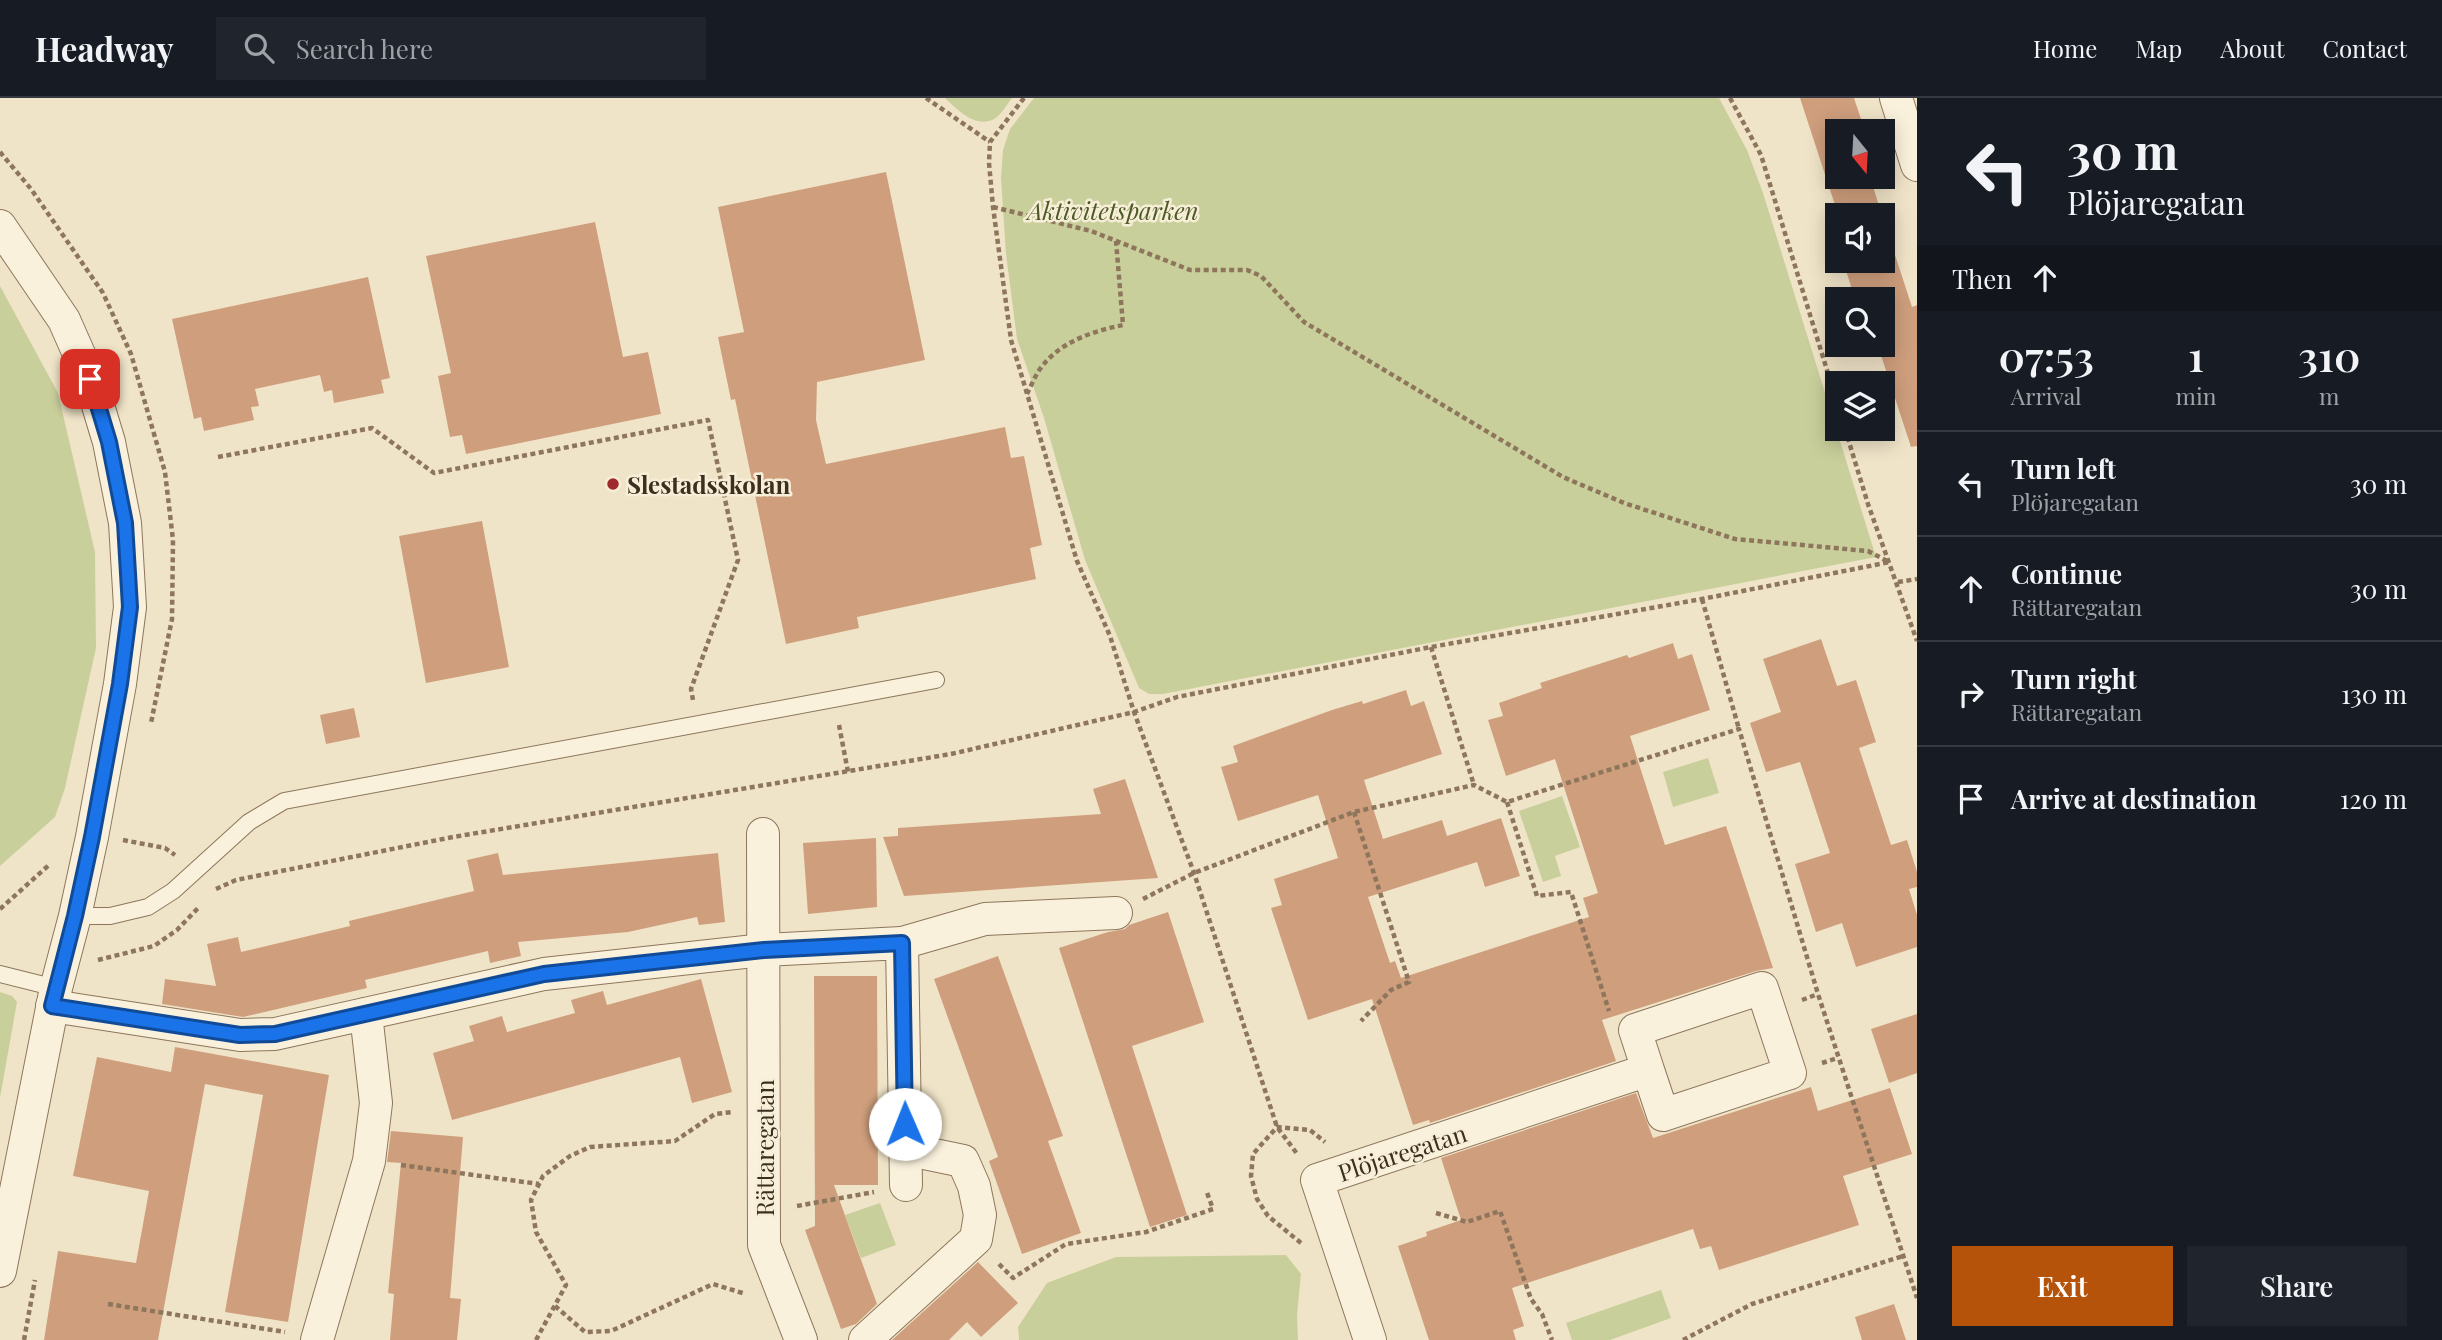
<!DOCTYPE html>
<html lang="en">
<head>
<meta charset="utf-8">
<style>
	body { margin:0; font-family:"Playfair Display",serif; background:#20242c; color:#f1f3f6; height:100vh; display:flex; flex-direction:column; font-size:26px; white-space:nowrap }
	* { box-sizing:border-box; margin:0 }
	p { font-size:23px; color:#9ea1a6 }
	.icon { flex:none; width:38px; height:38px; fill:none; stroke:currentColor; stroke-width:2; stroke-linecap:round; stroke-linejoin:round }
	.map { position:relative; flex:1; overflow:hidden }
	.side { display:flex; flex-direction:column; background:#171b24; width:525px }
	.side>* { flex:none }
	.top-card { background:#171b24; color:#f1f3f6; overflow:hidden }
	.needle { width:46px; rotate:162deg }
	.fabs { position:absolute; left:1825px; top:21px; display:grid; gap:14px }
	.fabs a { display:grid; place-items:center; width:70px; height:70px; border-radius:0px; background:#171b24; box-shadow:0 4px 18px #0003; font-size:35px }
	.pin { position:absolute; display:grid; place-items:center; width:60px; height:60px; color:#fff; margin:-30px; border-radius:14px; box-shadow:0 4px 10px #0006 }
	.me { position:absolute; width:77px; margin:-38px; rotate:359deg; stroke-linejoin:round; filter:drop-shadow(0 0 5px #0008) }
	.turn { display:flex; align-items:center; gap:24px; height:147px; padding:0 35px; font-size:32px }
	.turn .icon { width:91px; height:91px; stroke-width:2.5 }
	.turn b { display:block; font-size:49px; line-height:60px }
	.then { display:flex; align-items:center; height:66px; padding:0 35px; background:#0003; gap:14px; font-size:26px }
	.eta { display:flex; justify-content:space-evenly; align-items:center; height:119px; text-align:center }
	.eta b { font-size:42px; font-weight:600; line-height:49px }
	.primary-button { display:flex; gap:14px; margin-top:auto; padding:14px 35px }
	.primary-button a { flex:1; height:80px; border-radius:0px; background:#b45309; color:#fff; font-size:28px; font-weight:600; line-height:80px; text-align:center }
	.primary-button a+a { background:#20242c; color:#f1f3f6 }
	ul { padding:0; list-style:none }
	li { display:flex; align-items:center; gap:21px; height:105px; padding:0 35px; border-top:2px solid #363941 }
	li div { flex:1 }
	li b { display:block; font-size:26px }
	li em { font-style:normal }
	header { display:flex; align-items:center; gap:42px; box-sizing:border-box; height:98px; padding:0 35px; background:#171b24; border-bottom:2px solid #363941 }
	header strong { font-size:33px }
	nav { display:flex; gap:38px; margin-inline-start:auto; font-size:24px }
	.search { width:490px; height:63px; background:#20242c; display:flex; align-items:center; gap:18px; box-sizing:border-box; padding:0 24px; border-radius:0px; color:#9ea1a6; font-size:26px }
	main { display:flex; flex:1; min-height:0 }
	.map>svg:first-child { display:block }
	.green { fill:#c9cf9b }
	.building { fill:#cf9f7d }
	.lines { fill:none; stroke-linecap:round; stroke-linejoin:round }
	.lane-casing { stroke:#8d765c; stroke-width:18 }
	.street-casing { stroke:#8d765c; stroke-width:34 }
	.path { stroke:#8d765c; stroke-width:4.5; stroke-dasharray:5 3.5; stroke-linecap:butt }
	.lane { stroke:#faf1dc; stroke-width:16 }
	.street { stroke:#faf1dc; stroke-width:32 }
	.route-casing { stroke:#114b97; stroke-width:18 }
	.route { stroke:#1a73e8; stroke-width:12 }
	.poi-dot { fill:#9e2a2b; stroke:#f7eed8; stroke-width:2.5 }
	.labels { text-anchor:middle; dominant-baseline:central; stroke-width:5; stroke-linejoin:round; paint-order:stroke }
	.park-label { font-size:24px; font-style:italic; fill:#4d5a26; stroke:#f7eed8 }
	.poi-label { font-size:24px; font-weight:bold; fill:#3d2e20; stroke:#f7eed8; text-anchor:start }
	.street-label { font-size:24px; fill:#3d2e20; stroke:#f7eed8 }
</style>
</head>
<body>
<header>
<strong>Headway</strong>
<div class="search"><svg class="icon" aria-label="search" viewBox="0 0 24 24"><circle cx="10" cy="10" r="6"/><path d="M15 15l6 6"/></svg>Search here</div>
<nav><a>Home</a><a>Map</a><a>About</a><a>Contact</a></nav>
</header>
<main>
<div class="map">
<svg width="1917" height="1242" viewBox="0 0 1917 1242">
	<rect width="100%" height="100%" fill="#f0e4c8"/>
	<g class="green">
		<path d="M 945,0 L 1012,0 C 1007,6 1001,17 994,21 C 975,31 957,11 945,0 Z"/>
		<path d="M 1034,0 L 1719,0 L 1747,52 L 1763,95 L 1876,459 L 1163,596 L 1149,596 L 1139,590 L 1085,462 L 1044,320 L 1017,241 L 1006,156 L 1001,80 L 1003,52 L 1010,31 Z"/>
		<path d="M 0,188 L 58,295 L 95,454 L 96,550 L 65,690 L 55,719 L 0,768 Z"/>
		<path d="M 1708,660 L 1719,695 L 1673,709 L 1663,674 Z"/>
		<path d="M 1562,698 L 1580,749 L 1555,758 L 1561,778 L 1543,784 L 1519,713 Z"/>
		<path d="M 0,894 L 12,898 L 17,904 L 0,1000 Z"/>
		<path d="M 880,1105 L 896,1147 L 861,1160 L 845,1117 Z"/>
		<path d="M 1286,1157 L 1301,1176 L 1297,1217 L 1298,1242 L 1019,1242 L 1018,1229 L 1047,1185 L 1116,1159 Z"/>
		<path d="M 1661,1192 L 1671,1220 L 1610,1242 L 1572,1242 L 1566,1225 Z"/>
	</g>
	<g class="building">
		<path d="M 1800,0 L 1854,0 L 1865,33 L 1838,33 L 1838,79 L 1870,79 L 1882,117 L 1838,117 L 1838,146 L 1826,110 L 1835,107 Z"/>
		<path d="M 886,74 L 925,262 L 817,284 L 816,322 L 826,366 L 1005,329 L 1011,360 L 1024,358 L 1042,447 L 1030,450 L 1036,481 L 857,519 L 859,530 L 786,546 L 735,301 L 731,302 L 718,239 L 744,234 L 718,109 Z"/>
		<path d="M 1883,120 L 1912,209 L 1917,207 L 1917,348 L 1911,349 L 1878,248 L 1871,249 L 1870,247 L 1883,247 L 1883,201 L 1855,201 L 1843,163 L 1883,163 Z"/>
		<path d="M 595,124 L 623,259 L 648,254 L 661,316 L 466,356 L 462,337 L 450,339 L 438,278 L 451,275 L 426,158 Z"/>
		<path d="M 368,179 L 390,280 L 381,282 L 384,295 L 334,305 L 332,292 L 324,294 L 320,277 L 255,291 L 259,308 L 251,309 L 254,322 L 204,333 L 201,319 L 194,321 L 172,221 Z"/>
		<path d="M 482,423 L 509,569 L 426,585 L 399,438 Z"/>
		<path d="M 1821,541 L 1837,588 L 1856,582 L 1876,644 L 1859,650 L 1891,747 L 1907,742 L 1917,774 L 1917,789 L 1909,791 L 1917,817 L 1917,849 L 1856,869 L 1842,825 L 1816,834 L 1795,766 L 1830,755 L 1800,664 L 1766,674 L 1750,625 L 1781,614 L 1763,561 Z"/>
		<path d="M 1673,545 L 1678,561 L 1692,556 L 1710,612 L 1630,638 L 1665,747 L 1726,728 L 1773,870 L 1756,873 L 1602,922 L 1616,963 L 1430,1025 L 1429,1022 L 1413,1027 L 1372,901 L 1308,922 L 1271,810 L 1282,807 L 1274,781 L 1338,760 L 1318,697 L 1238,723 L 1221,669 L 1238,664 L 1233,648 L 1332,612 L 1362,603 L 1363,606 L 1406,592 L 1411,608 L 1424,603 L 1442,656 L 1364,682 L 1383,741 L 1442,722 L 1447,738 L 1501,720 L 1520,778 L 1485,789 L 1477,764 L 1368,799 L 1390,865 L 1395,863 L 1401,880 L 1589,819 L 1583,800 L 1598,795 L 1555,661 L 1506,678 L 1488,622 L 1503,618 L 1499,605 L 1542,590 L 1540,585 L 1627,557 L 1629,560 Z"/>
		<path d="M 354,610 L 360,639 L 326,646 L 320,617 Z"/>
		<path d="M 1125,681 L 1158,780 L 904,798 L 883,739 L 898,738 L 898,730 L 1101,716 L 1093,691 Z"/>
		<path d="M 876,740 L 877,809 L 808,816 L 803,745 Z"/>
		<path d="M 498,755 L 503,777 L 718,755 L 725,824 L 699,827 L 697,819 L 628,834 L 518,844 L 521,858 L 490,865 L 488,853 L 365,882 L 367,890 L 243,919 L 162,906 L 165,881 L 216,888 L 207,846 L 238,839 L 241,854 L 350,828 L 349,823 L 474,793 L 467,762 Z"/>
		<path d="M 1168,814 L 1204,924 L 1132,948 L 1187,1117 L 1150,1129 L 1059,850 L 1108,834 L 1125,831 L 1129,827 Z"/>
		<path d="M 998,858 L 1063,1038 L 1048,1043 L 1081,1135 L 1022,1156 L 989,1063 L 998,1059 L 934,881 Z"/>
		<path d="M 814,878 L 877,878 L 878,1087 L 834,1087 L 877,1206 L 856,1226 L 841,1231 L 805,1132 L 815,1128 Z"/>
		<path d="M 701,881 L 732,994 L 692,1005 L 680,959 L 452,1022 L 433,955 L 474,943 L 469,928 L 502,918 L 507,934 L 575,915 L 571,902 L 603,893 L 607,907 Z"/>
		<path d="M 1917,916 L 1917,975 L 1889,985 L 1871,931 Z"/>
		<path d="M 175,949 L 329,977 L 288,1224 L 225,1214 L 263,997 L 205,986 L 158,1242 L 44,1242 L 58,1153 L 136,1165 L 149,1093 L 73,1078 L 97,959 L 171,974 Z"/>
		<path d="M 1811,989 L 1818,1013 L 1890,990 L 1912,1056 L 1843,1078 L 1859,1127 L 1719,1172 L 1711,1148 L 1700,1151 L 1693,1131 L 1512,1190 L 1524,1228 L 1513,1232 L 1516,1242 L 1429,1242 L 1398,1148 L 1427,1138 L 1426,1134 L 1461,1122 L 1441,1060 L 1636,995 L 1653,1040 Z"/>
		<path d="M 391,1033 L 463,1039 L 450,1200 L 461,1201 L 457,1242 L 390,1242 L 394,1196 L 388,1195 L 401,1065 L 387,1064 Z"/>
		<path d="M 978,1164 L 1018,1205 L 981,1239 L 967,1224 L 949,1242 L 892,1242 Z"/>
		<path d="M 1894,1206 L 1906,1242 L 1862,1242 L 1855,1219 Z"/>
	</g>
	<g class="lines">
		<g class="lane-casing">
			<g id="lane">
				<path d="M 75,818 L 110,818 L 148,809 L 173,793 L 249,724 L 284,703 L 936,582"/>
				<path d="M 0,876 L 56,890"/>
			</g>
		</g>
		<g class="street-casing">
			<g id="street">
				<path d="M 1896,0 L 1917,67"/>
				<path d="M 0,128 L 64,222 L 90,281 L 109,344 L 125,425 L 130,509 L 120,586 L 92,739 L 75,818 L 56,890 L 0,1173"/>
				<path d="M 763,736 L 764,1147 L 801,1242"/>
				<path d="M 902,845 L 985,821 L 1116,815"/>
				<path d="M 52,908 L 240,937 L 275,936 L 544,876 L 764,852 L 902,845 L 906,1087"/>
				<path d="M 317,1242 L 369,1063 L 376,1005 L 366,916"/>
				<path d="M 865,1242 L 976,1141 L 980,1117 L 974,1088 L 963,1063 L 905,1051"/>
				<path d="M 1370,1242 L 1317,1082 L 1648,972 L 1663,1017 L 1790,975 L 1762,890 L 1635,932 L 1648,972"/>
			</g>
		</g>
		<g class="path">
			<path d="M 926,0 L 990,44"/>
			<path d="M 1024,0 L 990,44 L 989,65 L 993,109 L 1011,242 L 1077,463 L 1110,538 L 1134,614 L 1194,775 L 1277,1029 L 1298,1057"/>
			<path d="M 1730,0 L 1761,57 L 1838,308"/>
			<path d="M 0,54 L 31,91 L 103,195 L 131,256 L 165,374 L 173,442 L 172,521 L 151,625"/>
			<path d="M 993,109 L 1091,133 L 1190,172 L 1247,172 L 1261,178 L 1304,224 L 1563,379 L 1624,405 L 1735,441 L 1868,453 L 1889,464"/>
			<path d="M 1027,296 C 1031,288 1035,278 1040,271 C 1059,244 1093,233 1123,227 L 1116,143"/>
			<path d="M 1845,331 L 1868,406 L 1917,543"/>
			<path d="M 218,359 L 372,330 L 434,375 L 708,322 L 738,462 L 691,591 L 693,602"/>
			<path d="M 1898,484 L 1917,481"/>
			<path d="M 1702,501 L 1739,631"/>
			<path d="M 1431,549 L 1474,687"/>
			<path d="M 839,627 L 848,674"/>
			<path d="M 1507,704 L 1537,798 L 1571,794 L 1609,913"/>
			<path d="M 1354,714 L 1409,884 L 1391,892 L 1361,923"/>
			<path d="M 123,742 L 165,750 L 175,757"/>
			<path d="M 216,791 L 236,782 L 453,739 L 951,656 L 1134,614 L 1177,599 L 1431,549 L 1702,501 L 1890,464"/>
			<path d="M 1143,801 L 1194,775 L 1354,714 L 1474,687 L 1507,704 L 1739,631 L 1818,896 L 1917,1200"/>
			<path d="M 0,811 L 49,767"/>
			<path d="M 98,862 L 154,848 L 177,832 L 200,808"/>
			<path d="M 1802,902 L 1818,896"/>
			<path d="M 1822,965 L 1838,960"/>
			<path d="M 401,1067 L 539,1086"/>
			<path d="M 797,1108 L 874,1094"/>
			<path d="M 1436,1115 L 1467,1124 L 1500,1113 L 1531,1201 L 1542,1216 L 1552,1242"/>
			<path d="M 1301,1145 L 1268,1118 L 1257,1101 L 1251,1078 L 1253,1056 L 1277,1029 L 1310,1032 L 1325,1044"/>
			<path d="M 999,1166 L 1013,1180 L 1066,1146 L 1146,1134 L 1213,1111 L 1206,1092"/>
			<path d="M 108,1206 L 285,1234"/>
			<path d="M 555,1208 L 585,1234 L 611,1233 L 713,1186 L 746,1196"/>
			<path d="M 24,1242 L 35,1182"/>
			<path d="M 536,1242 L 566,1187 L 536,1134 L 531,1102 L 543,1078 L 570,1058 L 590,1049 L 675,1043 L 715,1016 L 732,1014"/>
			<path d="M 1683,1242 L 1752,1206 L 1903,1158"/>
		</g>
		<use href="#lane" class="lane"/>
		<use href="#street" class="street"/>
	</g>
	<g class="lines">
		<g class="route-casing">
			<path id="route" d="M 90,281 L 109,344 L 125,425 L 130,509 L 120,586 L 92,739 L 75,818 L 52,908 L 240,937 L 275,936 L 544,876 L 764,852 L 902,845 L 905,1026"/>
		</g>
		<use href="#route" class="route"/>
	</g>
	<circle class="poi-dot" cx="613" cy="386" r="7"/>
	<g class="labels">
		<g class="park-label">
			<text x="1113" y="112">Aktivitetsparken</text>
		</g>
		<g class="poi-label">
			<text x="627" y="386">Slestadsskolan</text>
		</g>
		<g class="street-label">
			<text transform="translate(764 1050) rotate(-90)">Rättaregatan</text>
			<text transform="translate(1402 1054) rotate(-18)">Plöjaregatan</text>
		</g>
	</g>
</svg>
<div class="fabs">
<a><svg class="needle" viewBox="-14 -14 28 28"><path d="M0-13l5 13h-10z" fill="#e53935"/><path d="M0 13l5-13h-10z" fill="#9ea1a6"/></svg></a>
<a><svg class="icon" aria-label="sound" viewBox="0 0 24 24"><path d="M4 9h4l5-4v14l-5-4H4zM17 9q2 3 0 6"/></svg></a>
<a><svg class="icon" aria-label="search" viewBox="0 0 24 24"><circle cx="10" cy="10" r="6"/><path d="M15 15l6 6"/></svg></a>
<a><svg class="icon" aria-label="layers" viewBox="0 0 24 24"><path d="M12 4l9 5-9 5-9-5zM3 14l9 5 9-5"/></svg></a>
</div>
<div class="pin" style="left:90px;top:281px;background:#d93025"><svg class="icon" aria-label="arrive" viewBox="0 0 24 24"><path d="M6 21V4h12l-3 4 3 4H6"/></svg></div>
<svg class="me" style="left:905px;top:1026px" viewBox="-20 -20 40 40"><circle r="19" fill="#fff"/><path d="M0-13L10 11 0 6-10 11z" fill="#1a73e8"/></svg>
</div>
<section class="side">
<div class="top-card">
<div class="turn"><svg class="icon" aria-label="left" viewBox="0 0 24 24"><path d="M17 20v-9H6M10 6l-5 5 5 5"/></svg><div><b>30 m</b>Plöjaregatan</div></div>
<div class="then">Then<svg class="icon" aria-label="ahead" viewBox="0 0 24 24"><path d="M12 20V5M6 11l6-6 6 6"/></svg></div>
</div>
<div class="eta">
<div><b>07:53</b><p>Arrival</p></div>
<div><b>1</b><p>min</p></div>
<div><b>310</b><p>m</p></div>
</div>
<ul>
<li><svg class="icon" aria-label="left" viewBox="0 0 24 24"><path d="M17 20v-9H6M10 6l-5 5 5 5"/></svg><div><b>Turn left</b><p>Plöjaregatan</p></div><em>30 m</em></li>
<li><svg class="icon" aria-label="ahead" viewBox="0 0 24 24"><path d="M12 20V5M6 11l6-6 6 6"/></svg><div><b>Continue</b><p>Rättaregatan</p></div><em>30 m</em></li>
<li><svg class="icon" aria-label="right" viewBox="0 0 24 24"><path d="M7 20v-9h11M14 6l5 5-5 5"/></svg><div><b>Turn right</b><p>Rättaregatan</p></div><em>130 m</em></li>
<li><svg class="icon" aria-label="arrive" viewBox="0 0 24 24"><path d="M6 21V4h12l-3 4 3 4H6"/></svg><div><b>Arrive at destination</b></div><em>120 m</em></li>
</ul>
<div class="primary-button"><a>Exit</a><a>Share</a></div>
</section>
</main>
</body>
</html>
